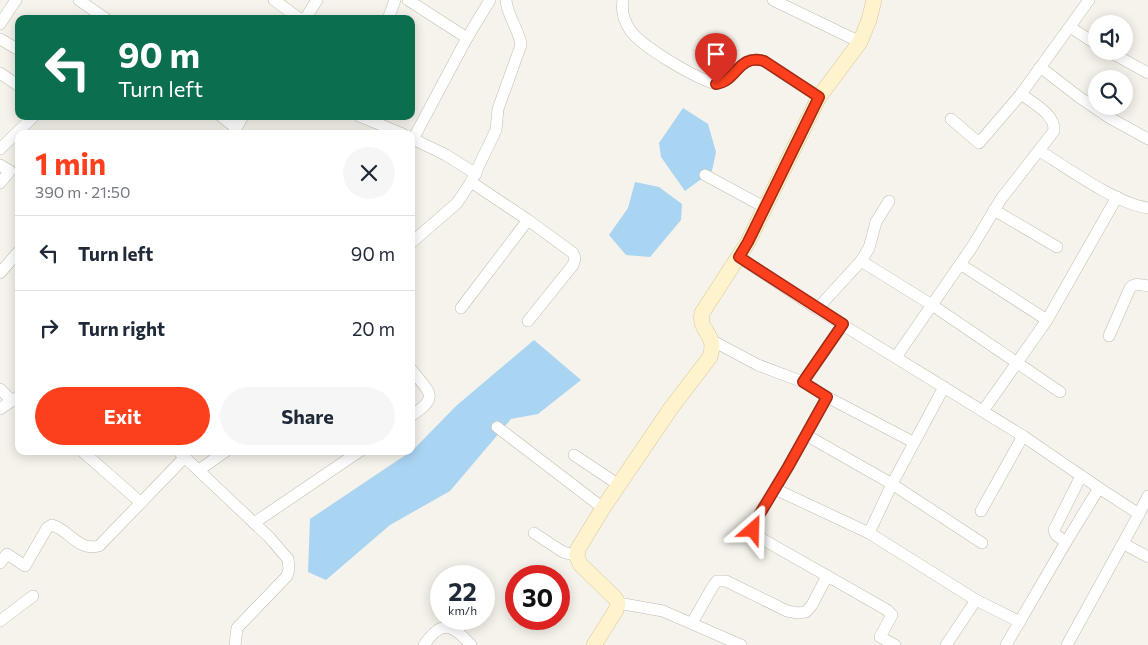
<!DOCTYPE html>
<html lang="en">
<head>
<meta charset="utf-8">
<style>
	body { margin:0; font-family:Commissioner,sans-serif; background:#f6f6f7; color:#1f2937; height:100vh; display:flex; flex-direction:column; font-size:19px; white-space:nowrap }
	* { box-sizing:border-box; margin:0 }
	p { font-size:16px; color:#747a83 }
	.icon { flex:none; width:28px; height:28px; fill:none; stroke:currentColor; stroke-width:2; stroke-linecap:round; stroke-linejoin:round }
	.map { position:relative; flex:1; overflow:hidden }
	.drawer { position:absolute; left:15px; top:130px; width:400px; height:325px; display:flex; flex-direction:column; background:#fff; border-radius:10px; box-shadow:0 2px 12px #0003 }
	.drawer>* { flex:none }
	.hud { position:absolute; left:15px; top:15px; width:400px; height:105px; border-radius:10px; box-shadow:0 2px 12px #0003; background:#0b6e4f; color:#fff; overflow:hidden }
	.buttons { position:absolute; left:1088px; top:15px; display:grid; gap:10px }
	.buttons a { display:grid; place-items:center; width:45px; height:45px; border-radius:50%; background:#fff; box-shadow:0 2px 12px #0003; font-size:25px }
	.speed { position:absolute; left:430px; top:565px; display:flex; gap:10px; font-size:25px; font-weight:700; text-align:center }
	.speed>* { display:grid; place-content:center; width:65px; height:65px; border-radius:50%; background:#fff; box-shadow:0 2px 12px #0003; line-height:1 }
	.speed small { font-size:12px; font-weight:400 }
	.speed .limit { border:8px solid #d22; background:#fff; color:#111 }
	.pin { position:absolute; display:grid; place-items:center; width:42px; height:42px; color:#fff; margin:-51px -21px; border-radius:50% 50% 50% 0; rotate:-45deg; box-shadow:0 0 5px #0007 }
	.pin .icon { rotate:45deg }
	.me { position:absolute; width:55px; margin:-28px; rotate:25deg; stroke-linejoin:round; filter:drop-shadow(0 0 4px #0008) }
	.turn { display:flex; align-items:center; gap:18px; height:105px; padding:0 20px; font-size:22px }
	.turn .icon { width:65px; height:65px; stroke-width:2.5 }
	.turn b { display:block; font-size:35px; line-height:42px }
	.round { display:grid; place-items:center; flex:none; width:52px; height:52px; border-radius:26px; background:#f6f6f7 }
	.overview { display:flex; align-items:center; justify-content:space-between; height:85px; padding:0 20px }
	h1 { font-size:30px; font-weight:700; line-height:38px; color:#fc3f1d }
	.cta { display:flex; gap:10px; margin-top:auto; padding:10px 20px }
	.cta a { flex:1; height:58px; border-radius:30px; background:#fc3f1d; color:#fff; font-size:20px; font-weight:700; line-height:58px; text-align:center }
	.cta a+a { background:#f6f6f7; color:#1f2937 }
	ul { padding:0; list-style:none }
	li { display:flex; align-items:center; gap:15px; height:75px; padding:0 20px; border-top:1px solid #e0e1e3 }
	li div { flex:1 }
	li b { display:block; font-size:19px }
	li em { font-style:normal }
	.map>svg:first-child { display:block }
	.water { fill:#a9d4f2 }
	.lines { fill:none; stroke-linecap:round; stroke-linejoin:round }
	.street-casing { stroke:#c2bbae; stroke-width:12 }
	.secondary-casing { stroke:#d6c79b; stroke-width:16 }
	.street { stroke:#fff; stroke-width:11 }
	.secondary { stroke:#fff3cd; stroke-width:15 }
	.route-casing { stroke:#a42913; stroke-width:12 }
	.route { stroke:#fc3f1d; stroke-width:9 }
</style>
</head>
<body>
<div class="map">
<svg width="1148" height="645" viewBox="0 0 1148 645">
	<rect width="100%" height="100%" fill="#f6f3ec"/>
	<g class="water">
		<path d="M 683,108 L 708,124 L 716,152 L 712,171 L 685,191 L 661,157 L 659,143 Z"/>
		<path d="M 635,182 L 659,187 L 682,204 L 681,220 L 650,257 L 626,255 L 609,235 L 628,208 Z"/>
		<path d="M 534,340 L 581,380 L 538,414 L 511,419 L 450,491 L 390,525 L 326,580 L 308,572 L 310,519 L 413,450 L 456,406 Z"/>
	</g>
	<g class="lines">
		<g class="street-casing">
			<g id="street">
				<path d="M 79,0 L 106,19"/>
				<path d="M 274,0 L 300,19"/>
				<path d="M 408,0 L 467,38 L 411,143"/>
				<path d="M 623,0 C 621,11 624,21 630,30 C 642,47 695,78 716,84 C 738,81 737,54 764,61 L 819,97"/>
				<path d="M 773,0 L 860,42"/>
				<path d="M 305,19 L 317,0"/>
				<path d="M 388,19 L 395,0"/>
				<path d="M 0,24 L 16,0"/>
				<path d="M 1070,27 L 1096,44"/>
				<path d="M 467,38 L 490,0"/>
				<path d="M 0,39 L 19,50"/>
				<path d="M 1108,51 L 1148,73"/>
				<path d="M 1040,67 L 1079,97 L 1110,118 L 1148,139"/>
				<path d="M 0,73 L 19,86"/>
				<path d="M 221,116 L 236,128"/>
				<path d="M 359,116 L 403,134"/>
				<path d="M 951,119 L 979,143 L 1021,94 L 1089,0"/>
				<path d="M 233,134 L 243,116"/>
				<path d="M 411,138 L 446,155 L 476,174"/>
				<path d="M 0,149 L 34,116"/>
				<path d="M 1040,151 C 1067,168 1117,204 1148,208"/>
				<path d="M 0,165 L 10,171 L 0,183"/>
				<path d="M 705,175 L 764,207"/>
				<path d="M 471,182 L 496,130 L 498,109 L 521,45 C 519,29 507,16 506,0"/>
				<path d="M 994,210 L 1057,247"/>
				<path d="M 528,220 L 573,253 L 575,258 L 573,265 L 528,321"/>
				<path d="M 411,243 L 457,203 L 471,182 L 528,220 L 461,308"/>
				<path d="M 739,257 L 817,309 L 1023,436 L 1099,488 L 1066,542 L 1006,645"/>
				<path d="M 861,261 L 932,305 L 1060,392"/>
				<path d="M 960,264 L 1047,320 L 1117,197"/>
				<path d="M 0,273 L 19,251"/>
				<path d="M 817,309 L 861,261 L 869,248 L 876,222 L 889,201"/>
				<path d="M 1109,336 L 1130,288 C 1135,282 1141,285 1148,286"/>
				<path d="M 713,341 L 758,365 L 803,382 L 827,397 L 788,467 L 755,521 L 753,530 L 757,536 L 887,610 L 892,615 L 880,637 L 895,645"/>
				<path d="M 896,357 L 972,247 L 1001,199 L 1054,131 C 1055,114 1034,104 1021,94"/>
				<path d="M 411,369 C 429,393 441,396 411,416"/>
				<path d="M 803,382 L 843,324"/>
				<path d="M 0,389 L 12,401"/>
				<path d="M 827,397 L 913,442"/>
				<path d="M 0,409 L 19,396"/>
				<path d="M 983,411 L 1047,320"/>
				<path d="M 497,427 L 603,508"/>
				<path d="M 806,435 L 892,484 L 982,543"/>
				<path d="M 82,451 L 140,502"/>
				<path d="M 178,451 L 269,537 L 288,559 L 289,569 L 287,576 L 237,628 L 235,645"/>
				<path d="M 574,455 L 619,485"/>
				<path d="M 199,470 L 226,451"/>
				<path d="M 1099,488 L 1139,514 L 1148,496"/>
				<path d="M 775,489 L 869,533 L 976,600 L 946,645"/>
				<path d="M 981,511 L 1023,436"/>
				<path d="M 254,523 L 360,451"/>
				<path d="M 534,533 L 563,552 L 577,556"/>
				<path d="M 869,533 L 892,484 L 944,387"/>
				<path d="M 1066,542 L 1056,535 L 1054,530 L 1081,476"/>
				<path d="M 1124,544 L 1148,557"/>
				<path d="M 0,563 L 7,554 L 25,566 L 47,528 L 52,525 C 71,531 77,551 99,546 L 185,457"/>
				<path d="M 976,600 L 1020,622"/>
				<path d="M 618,603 L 663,611 L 741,645"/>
				<path d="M 0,621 L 33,596"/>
				<path d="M 692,623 L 713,586 L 717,581 L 726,581 L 787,611 L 798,613 L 806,612 L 812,605 L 827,576"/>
				<path d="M 424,645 C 442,619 452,624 471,645"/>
				<path d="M 1067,645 L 1139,514"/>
			</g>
		</g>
		<g class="secondary-casing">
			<path id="secondary" d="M 594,645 L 616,610 L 618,603 L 615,598 L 580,564 L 577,556 L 578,549 L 603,508 L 671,408 L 710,357 C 718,333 698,333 702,313 L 748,242 L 819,97 L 860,42 L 869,20 L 874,0"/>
		</g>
		<use href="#street" class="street"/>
		<use href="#secondary" class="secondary"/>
	</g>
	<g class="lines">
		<g class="route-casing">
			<path id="route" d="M 716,84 C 738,81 737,54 764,61 L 819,97 L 748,242 L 739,257 L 843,324 L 803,382 L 827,397 L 788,467 L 755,522 L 753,530"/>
		</g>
		<use href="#route" class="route"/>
	</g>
</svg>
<div class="buttons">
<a><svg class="icon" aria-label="sound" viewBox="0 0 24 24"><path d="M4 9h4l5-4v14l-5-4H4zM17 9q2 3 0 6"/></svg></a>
<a><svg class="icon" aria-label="search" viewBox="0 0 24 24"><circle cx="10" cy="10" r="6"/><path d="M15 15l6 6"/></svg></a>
</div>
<div class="speed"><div>22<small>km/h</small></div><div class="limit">30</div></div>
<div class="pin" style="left:716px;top:84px;background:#d93025"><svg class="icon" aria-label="arrive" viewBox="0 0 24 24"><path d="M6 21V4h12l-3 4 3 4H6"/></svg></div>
<svg class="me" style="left:753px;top:530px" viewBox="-20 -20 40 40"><path d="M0-17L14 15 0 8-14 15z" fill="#fc3f1d" stroke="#fff" stroke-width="4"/></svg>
<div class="hud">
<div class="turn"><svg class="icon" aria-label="left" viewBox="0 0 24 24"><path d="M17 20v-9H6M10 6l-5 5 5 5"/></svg><div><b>90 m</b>Turn left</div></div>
</div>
<section class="drawer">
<div class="overview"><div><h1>1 min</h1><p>390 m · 21:50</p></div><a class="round"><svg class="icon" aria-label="close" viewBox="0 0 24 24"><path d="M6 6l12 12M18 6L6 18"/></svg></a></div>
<ul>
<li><svg class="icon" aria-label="left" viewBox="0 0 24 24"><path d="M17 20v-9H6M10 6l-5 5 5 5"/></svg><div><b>Turn left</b></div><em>90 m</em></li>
<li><svg class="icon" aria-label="right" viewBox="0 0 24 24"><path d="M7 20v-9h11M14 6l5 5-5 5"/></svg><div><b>Turn right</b></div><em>20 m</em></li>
</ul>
<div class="cta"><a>Exit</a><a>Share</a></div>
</section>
</div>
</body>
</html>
